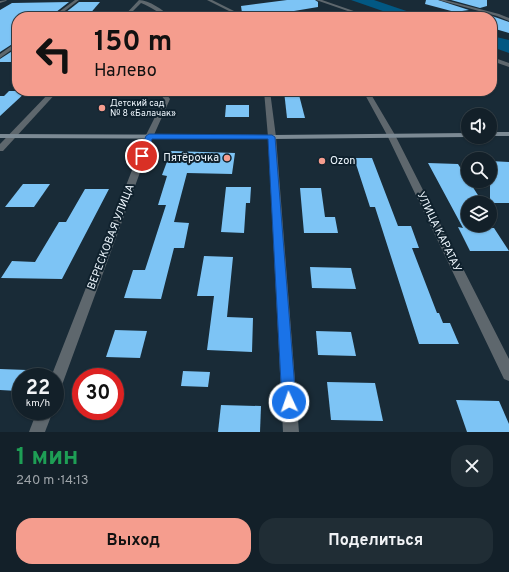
<!DOCTYPE html>
<html lang="ru">
<head>
<meta charset="utf-8">
<style>
	body { margin:0; font-family:Overpass,sans-serif; background:#202d35; color:#f1f3f6; height:100vh; display:flex; flex-direction:column; font-size:15px; white-space:nowrap }
	* { box-sizing:border-box; margin:0 }
	p { font-size:13px; color:#9da3a8 }
	.icon { flex:none; width:22px; height:22px; fill:none; stroke:currentColor; stroke-width:2; stroke-linecap:round; stroke-linejoin:round }
	.map { position:relative; height:432px; overflow:hidden }
	.panel { display:flex; flex-direction:column; background:#132029; flex:1 }
	.panel>* { flex:none }
	.top-card { position:absolute; left:12px; top:12px; width:485px; height:84px; border-radius:16px; box-shadow:0 1px 3px #0004,0 0 0 1px #323e46; background:#f59d8e; color:#111; overflow:hidden }
	.buttons { position:absolute; left:461px; top:108px; display:grid; gap:8px }
	.buttons a { display:grid; place-items:center; width:36px; height:36px; border-radius:50%; background:#132029; box-shadow:0 1px 3px #0004,0 0 0 1px #323e46; font-size:20px }
	.speed { position:absolute; left:12px; top:368px; display:flex; gap:8px; font-size:20px; font-weight:700; text-align:center }
	.speed>* { display:grid; place-content:center; width:52px; height:52px; border-radius:50%; background:#132029; box-shadow:0 1px 3px #0004,0 0 0 1px #323e46; line-height:1 }
	.speed small { font-size:10px; font-weight:400 }
	.speed .limit { border:6px solid #d22; background:#fff; color:#111 }
	.pin { position:absolute; display:grid; place-items:center; width:34px; height:34px; color:#fff; margin:-17px; border:2px solid #fff; border-radius:50%; box-shadow:0 1px 4px #0007 }
	.me { position:absolute; width:44px; margin:-22px; rotate:357deg; stroke-linejoin:round; filter:drop-shadow(0 0 3px #0008) }
	.turn { display:flex; align-items:center; gap:14px; height:84px; padding:0 16px; font-size:18px }
	.turn .icon { width:52px; height:52px; stroke-width:2.5 }
	.turn b { display:block; font-size:28px; line-height:34px }
	.round { display:grid; place-items:center; flex:none; width:42px; height:42px; border-radius:16px; background:#202d35 }
	.head { display:flex; align-items:center; justify-content:space-between; height:68px; padding:0 16px }
	h1 { font-size:24px; font-weight:700; line-height:30px; color:#1e9e55 }
	.action { display:flex; gap:8px; margin-top:auto; padding:8px 16px }
	.action a { flex:1; height:46px; border-radius:16px; background:#f59d8e; color:#111; font-size:16px; font-weight:700; line-height:46px; text-align:center }
	.action a+a { background:#202d35; color:#f1f3f6 }
	.map>svg:first-child { display:block }
	.forest { fill:#025883 }
	.building { fill:#7dc4f5 }
	.lines { fill:none; stroke-linecap:round; stroke-linejoin:round }
	.street { fill:#5e676d; fill-rule:evenodd }
	.secondary { fill:#7c8a94; fill-rule:evenodd }
	.route { fill:#1a73e8; stroke:#114b97 }
	.poi-dot { fill:#f59d8e; stroke:#0f212d; stroke-width:1.5 }
	.labels { text-anchor:middle; dominant-baseline:central; stroke-width:4; stroke-linejoin:round; paint-order:stroke }
	.far-poi-label { font-size:9px; fill:#edf6fd; stroke:#0f212d; text-anchor:start }
	.poi-label { font-size:11px; fill:#edf6fd; stroke:#0f212d; text-anchor:end }
	.street-label { font-size:11px; fill:#edf6fd; stroke:#0f212d }
</style>
</head>
<body>
<div class="map">
<svg width="509" height="432" viewBox="0 0 509 432">
	<rect width="100%" height="100%" fill="#192b37"/>
	<g class="forest">
		<path d="M 351,0 L 374,0 L 424,17 L 400,17 Z"/>
		<path d="M 492,36 L 509,40 L 509,53 L 492,47 Z"/>
	</g>
	<g class="building">
		<path d="M 287,0 L 315,0 L 318,2 L 318,7 L 288,12 L 296,15 L 296,17 L 247,17 L 242,13 L 241,6 Z"/>
		<path d="M 426,0 L 438,0 L 469,10 L 455,12 L 425,4 Z"/>
		<path d="M 451,0 L 487,0 L 487,6 L 480,8 Z"/>
		<path d="M 69,2 L 51,16 L 17,17 L 17,41 L 0,52 L 0,10 L 12,3 Z"/>
		<path d="M 79,2 L 100,2 L 88,16 L 61,16 Z"/>
		<path d="M 492,16 L 509,22 L 509,33 L 492,28 Z"/>
		<path d="M 17,48 L 17,62 L 0,62 L 0,59 Z"/>
		<path d="M 9,91 L 27,91 L 0,116 L 0,96 L 4,96 Z"/>
		<path d="M 284,91 L 298,91 L 305,118 L 287,118 Z"/>
		<path d="M 226,105 L 249,105 L 249,117 L 225,117 Z"/>
		<path d="M 171,151 L 235,153 L 232,174 L 187,173 L 174,222 L 189,223 L 184,248 L 174,248 L 161,299 L 124,298 L 133,270 L 145,270 L 166,205 L 158,205 L 167,176 L 162,175 Z"/>
		<path d="M 354,158 L 372,158 L 398,226 L 411,226 L 419,248 L 412,248 L 437,313 L 439,313 L 443,323 L 450,323 L 459,344 L 419,344 L 375,207 L 370,207 Z"/>
		<path d="M 490,161 L 509,162 L 509,203 L 490,203 Z"/>
		<path d="M 428,163 L 458,164 L 483,203 L 468,203 L 468,228 L 494,228 L 509,251 L 470,251 L 458,227 L 463,228 Z"/>
		<path d="M 23,184 L 50,184 L 34,207 L 5,207 Z"/>
		<path d="M 226,187 L 251,187 L 250,203 L 246,203 L 244,233 L 221,232 Z"/>
		<path d="M 300,188 L 321,188 L 325,217 L 335,217 L 338,233 L 304,233 Z"/>
		<path d="M 85,189 L 109,189 L 62,279 L 1,278 L 12,261 L 35,262 L 59,222 L 66,222 Z"/>
		<path d="M 204,256 L 233,257 L 227,317 L 253,318 L 252,352 L 207,350 L 214,296 L 197,296 Z"/>
		<path d="M 310,267 L 351,268 L 356,289 L 312,288 Z"/>
		<path d="M 115,330 L 147,331 L 140,358 L 106,357 Z"/>
		<path d="M 316,331 L 351,332 L 356,356 L 318,355 Z"/>
		<path d="M 0,369 L 27,370 L 24,377 L 21,377 L 21,384 L 18,391 L 0,390 Z"/>
		<path d="M 183,371 L 210,372 L 208,387 L 181,386 Z"/>
		<path d="M 327,382 L 375,383 L 383,421 L 331,420 Z"/>
		<path d="M 456,400 L 499,401 L 509,424 L 509,432 L 467,432 Z"/>
		<path d="M 221,405 L 261,406 L 260,432 L 218,432 Z"/>
	</g>
	<g class="lines">
		<g class="street">
			<path d="M 7,0 L 6,1 L 0,3 L 0,1 Z"/>
			<path d="M 75,0 L 79,0 L 57,17 L 52,17 Z"/>
			<path d="M 139,0 C 149,0 163,10 171,17 C 164,17 150,6 141,3 L 127,17 L 123,17 Z"/>
			<path d="M 207,0 L 212,0 L 246,17 L 241,17 Z"/>
			<path d="M 316,0 L 322,0 L 371,17 L 365,17 Z"/>
			<path d="M 439,0 L 445,0 L 499,14 L 509,18 L 509,21 L 497,16 Z"/>
			<path d="M 17,42 L 17,46 L 0,58 L 0,54 Z"/>
			<path d="M 492,57 L 509,63 L 509,67 L 492,61 Z"/>
			<path d="M 51,91 L 58,91 L 3,151 L 0,151 L 0,144 Z"/>
			<path d="M 158,91 L 164,91 L 170,99 L 153,137 L 62,385 L 60,390 L 55,392 L 55,377 L 51,377 L 145,137 L 164,99 Z"/>
			<path d="M 264,91 L 270,91 L 276,137 L 299,432 L 283,432 L 268,137 Z"/>
			<path d="M 363,91 L 369,91 L 395,135 L 509,359 L 509,381 L 504,379 L 387,135 Z"/>
			<path d="M 37,411 L 53,411 L 45,432 L 29,432 Z"/>
		</g>
		<g class="secondary">
			<rect x="490" y="132" width="19" height="4"/>
			<path d="M 468,133 L 469,137 L 468,137 L 272,139 L 0,138 L 0,134 L 272,135 Z"/>
		</g>
	</g>
	<path class="route" d="M 149,134 L 272,135 L 275,137 L 296,402 L 294,406 L 289,408 L 284,406 L 282,402 L 268,139 L 152,139 L 146,156 L 142,158 L 139,157 L 138,156 L 146,136 Z"/>
	<g class="poi-dot">
		<circle cx="102" cy="108" r="4"/>
		<circle cx="227" cy="158" r="4"/>
		<circle cx="322" cy="161" r="4"/>
	</g>
	<g class="labels">
		<g class="far-poi-label">
			<text x="110" y="103">Детский сад<tspan x="110" dy="10">№ 8 «Балачак»</tspan></text>
		</g>
		<g class="poi-label">
			<text x="219" y="158">Пятёрочка</text>
			<text x="330" y="161" text-anchor="start">Ozon</text>
		</g>
		<g class="street-label">
			<text transform="translate(439 232) rotate(64)">УЛИЦА КАРАТАУ</text>
			<text transform="translate(111 237) rotate(-69)">ВЕРЕСКОВАЯ УЛИЦА</text>
		</g>
	</g>
</svg>
<div class="buttons">
<a><svg class="icon" aria-label="sound" viewBox="0 0 24 24"><path d="M4 9h4l5-4v14l-5-4H4zM17 9q2 3 0 6"/></svg></a>
<a><svg class="icon" aria-label="search" viewBox="0 0 24 24"><circle cx="10" cy="10" r="6"/><path d="M15 15l6 6"/></svg></a>
<a><svg class="icon" aria-label="layers" viewBox="0 0 24 24"><path d="M12 4l9 5-9 5-9-5zM3 14l9 5 9-5"/></svg></a>
</div>
<div class="speed"><div>22<small>km/h</small></div><div class="limit">30</div></div>
<div class="pin" style="left:142px;top:156px;background:#d93025"><svg class="icon" aria-label="arrive" viewBox="0 0 24 24"><path d="M6 21V4h12l-3 4 3 4H6"/></svg></div>
<svg class="me" style="left:289px;top:402px" viewBox="-20 -20 40 40"><circle r="17" fill="#1a73e8" stroke="#fff" stroke-width="3"/><path d="M0-11L8 9 0 5-8 9z" fill="#fff"/></svg>
<div class="top-card">
<div class="turn"><svg class="icon" aria-label="left" viewBox="0 0 24 24"><path d="M17 20v-9H6M10 6l-5 5 5 5"/></svg><div><b>150 m</b>Налево</div></div>
</div>
</div>
<section class="panel">
<div class="head"><div><h1>1 мин</h1><p>240 m · 14:13</p></div><a class="round"><svg class="icon" aria-label="close" viewBox="0 0 24 24"><path d="M6 6l12 12M18 6L6 18"/></svg></a></div>
<div class="action"><a>Выход</a><a>Поделиться</a></div>
</section>
</body>
</html>
